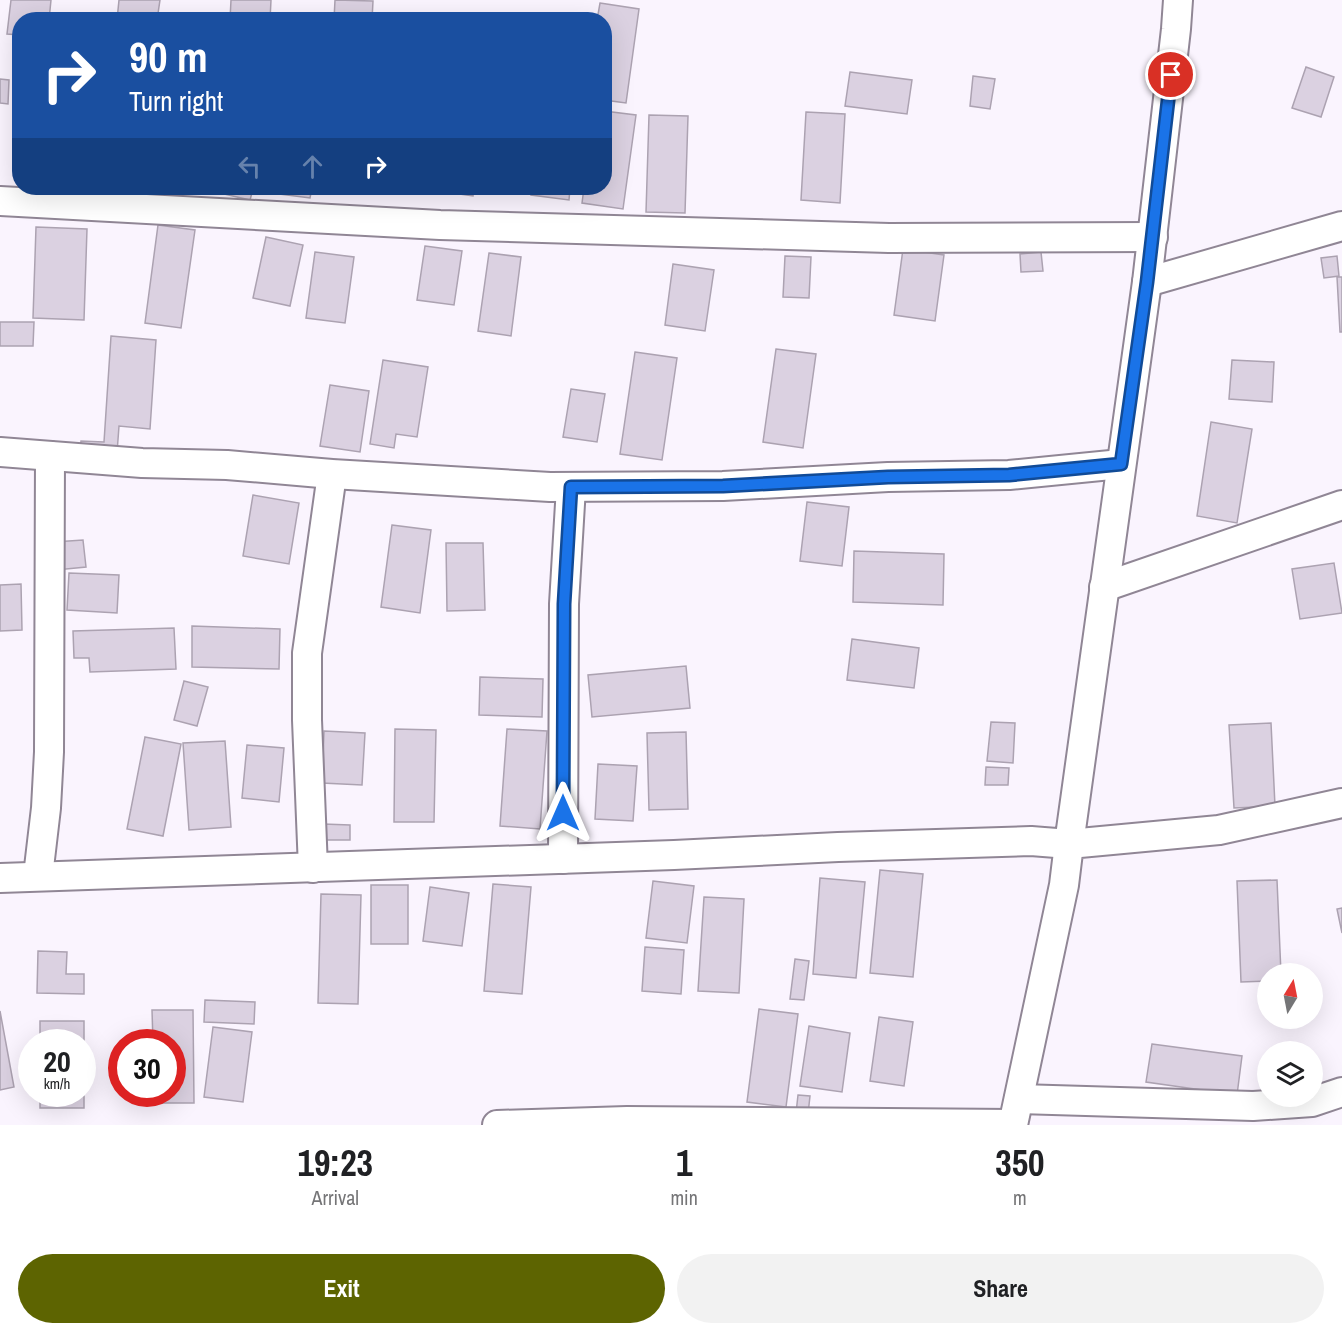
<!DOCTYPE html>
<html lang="en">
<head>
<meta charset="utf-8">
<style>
	body { margin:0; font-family:"Archivo Narrow",sans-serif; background:#f2f2f2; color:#202124; height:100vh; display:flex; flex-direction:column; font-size:22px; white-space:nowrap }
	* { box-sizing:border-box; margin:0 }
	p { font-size:20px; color:#757577 }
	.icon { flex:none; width:33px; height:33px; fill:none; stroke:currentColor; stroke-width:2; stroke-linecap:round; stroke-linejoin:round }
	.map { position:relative; height:1125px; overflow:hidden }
	.drawer { display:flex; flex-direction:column; background:#fff; flex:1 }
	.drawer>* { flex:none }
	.hud { position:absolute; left:12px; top:12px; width:600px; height:183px; border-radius:24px; box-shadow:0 6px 24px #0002; background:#1a4fa0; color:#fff; overflow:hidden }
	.needle { width:39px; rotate:10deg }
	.controls { position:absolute; left:1257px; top:963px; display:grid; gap:12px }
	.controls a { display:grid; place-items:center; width:66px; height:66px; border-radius:50%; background:#fff; box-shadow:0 6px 24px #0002; font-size:30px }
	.speed { position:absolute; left:18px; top:1029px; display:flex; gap:12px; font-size:30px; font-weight:700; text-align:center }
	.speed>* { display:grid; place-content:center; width:78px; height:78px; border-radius:50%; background:#fff; box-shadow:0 6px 24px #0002; line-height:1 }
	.speed small { font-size:15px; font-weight:400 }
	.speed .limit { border:9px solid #d22; background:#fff; color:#111 }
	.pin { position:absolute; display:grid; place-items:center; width:51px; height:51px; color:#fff; margin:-26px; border:3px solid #fff; border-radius:50%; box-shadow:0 2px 6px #0007 }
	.me { position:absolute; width:66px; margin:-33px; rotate:0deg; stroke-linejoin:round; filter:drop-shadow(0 0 4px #0008) }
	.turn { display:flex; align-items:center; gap:21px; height:126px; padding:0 18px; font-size:27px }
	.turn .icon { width:78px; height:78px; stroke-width:2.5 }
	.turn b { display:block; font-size:42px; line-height:51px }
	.lanes { display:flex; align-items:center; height:57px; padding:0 18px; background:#0003; justify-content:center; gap:30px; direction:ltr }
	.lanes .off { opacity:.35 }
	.eta { display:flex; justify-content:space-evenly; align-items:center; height:102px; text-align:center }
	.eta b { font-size:36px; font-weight:700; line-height:42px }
	.button { display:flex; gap:12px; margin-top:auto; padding:12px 18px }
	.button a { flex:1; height:69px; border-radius:36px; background:#5d6401; color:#fff; font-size:24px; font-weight:700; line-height:69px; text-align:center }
	.button a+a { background:#f2f2f2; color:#202124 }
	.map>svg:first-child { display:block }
	.building { fill:#dbd1e1; stroke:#aca2b1; stroke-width:1.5 }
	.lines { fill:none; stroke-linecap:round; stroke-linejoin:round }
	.minor-casing { stroke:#908695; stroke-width:32 }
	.minor { stroke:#fff; stroke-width:28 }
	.route-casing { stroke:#114b97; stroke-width:15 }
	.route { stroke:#1a73e8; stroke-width:10 }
</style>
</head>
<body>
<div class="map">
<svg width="1342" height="1125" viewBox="0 0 1342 1125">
	<rect width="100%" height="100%" fill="#faf4fe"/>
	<g class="building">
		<path d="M 11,0 L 51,0 L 49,20 L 20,20 L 20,35 L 7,34 Z"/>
		<path d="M 119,0 L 160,0 L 157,20 L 117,20 Z"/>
		<path d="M 231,0 L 271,0 L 270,20 L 230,20 Z"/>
		<path d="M 335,0 L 373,1 L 372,20 L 334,20 Z"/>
		<path d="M 600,3 L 639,9 L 626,103 L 604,100 L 604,20 L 597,20 Z"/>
		<path d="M 1306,67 L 1334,77 L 1321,117 L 1292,108 Z"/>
		<path d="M 850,72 L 912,80 L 907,114 L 845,106 Z"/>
		<path d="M 973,76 L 995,79 L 990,109 L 970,106 Z"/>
		<path d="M 0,79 L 9,80 L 8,104 L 0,103 Z"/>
		<path d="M 604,111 L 636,115 L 623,209 L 582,203 L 584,188 L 604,188 Z"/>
		<path d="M 806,112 L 845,114 L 840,203 L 801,200 Z"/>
		<path d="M 649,115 L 688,116 L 685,213 L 646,212 Z"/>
		<path d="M 226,188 L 247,188 L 253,189 L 250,200 L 224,194 Z"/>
		<path d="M 273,188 L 312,188 L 310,198 L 272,193 Z"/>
		<path d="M 438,188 L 474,188 L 473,196 L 437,191 Z"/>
		<path d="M 532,188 L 570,188 L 569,200 L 531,195 Z"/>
		<path d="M 158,225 L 195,230 L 181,328 L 145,323 Z"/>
		<path d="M 36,227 L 87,229 L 84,320 L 33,318 Z"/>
		<path d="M 266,237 L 303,245 L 290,306 L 253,298 Z"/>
		<path d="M 425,246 L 462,251 L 454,305 L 417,300 Z"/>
		<path d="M 903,249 L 944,255 L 935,321 L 894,315 Z"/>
		<path d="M 315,252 L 354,257 L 345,323 L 306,318 Z"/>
		<path d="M 1041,252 L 1043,271 L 1021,272 L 1020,254 Z"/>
		<path d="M 489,253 L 521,257 L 511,336 L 478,331 Z"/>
		<path d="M 785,256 L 811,257 L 809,298 L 783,297 Z"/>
		<path d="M 1337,256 L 1339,276 L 1324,278 L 1321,258 Z"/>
		<path d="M 673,264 L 714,270 L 705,331 L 665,325 Z"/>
		<path d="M 1337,277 L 1342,277 L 1342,332 L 1340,332 Z"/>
		<path d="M 0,322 L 34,322 L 33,346 L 0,346 Z"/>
		<path d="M 111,336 L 156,340 L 150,429 L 119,426 L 117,453 L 80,450 L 81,441 L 104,442 Z"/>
		<path d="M 776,349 L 816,354 L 803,448 L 763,442 Z"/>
		<path d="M 635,352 L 677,358 L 662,460 L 620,454 Z"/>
		<path d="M 383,360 L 428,367 L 417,437 L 396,434 L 394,448 L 370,444 Z"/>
		<path d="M 1232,360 L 1274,362 L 1272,402 L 1229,399 Z"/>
		<path d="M 330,385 L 369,391 L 360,452 L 320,446 Z"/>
		<path d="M 571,389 L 605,394 L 597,442 L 563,437 Z"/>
		<path d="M 1211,422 L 1252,429 L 1237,523 L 1197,516 Z"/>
		<path d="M 253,495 L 299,503 L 289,564 L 243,556 Z"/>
		<path d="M 807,502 L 849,507 L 842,566 L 800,561 Z"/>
		<path d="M 392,525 L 431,530 L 420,613 L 381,607 Z"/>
		<path d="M 83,540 L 86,567 L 56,570 L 54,542 Z"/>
		<path d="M 446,543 L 483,543 L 485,610 L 447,611 Z"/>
		<path d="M 854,551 L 944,554 L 943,605 L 853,602 Z"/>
		<path d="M 1334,563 L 1342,613 L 1300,619 L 1292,569 Z"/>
		<path d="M 69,573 L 119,575 L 117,613 L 67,610 Z"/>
		<path d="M 21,584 L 22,630 L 0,631 L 0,585 Z"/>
		<path d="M 192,626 L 280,629 L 279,669 L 192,667 Z"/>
		<path d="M 174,628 L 176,669 L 90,672 L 89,658 L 74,658 L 73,631 Z"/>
		<path d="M 852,639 L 919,648 L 914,688 L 847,680 Z"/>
		<path d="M 686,666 L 690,708 L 592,717 L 588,675 Z"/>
		<path d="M 480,677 L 543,679 L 542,717 L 479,715 Z"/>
		<path d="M 184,681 L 208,687 L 197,726 L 174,720 Z"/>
		<path d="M 991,722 L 1015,723 L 1013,763 L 987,761 Z"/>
		<path d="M 1271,723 L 1275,806 L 1234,808 L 1229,725 Z"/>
		<path d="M 395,729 L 436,730 L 434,822 L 394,822 Z"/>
		<path d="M 507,729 L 547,731 L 540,829 L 500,826 Z"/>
		<path d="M 324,731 L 365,733 L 362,785 L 322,783 Z"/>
		<path d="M 686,732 L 688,809 L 649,810 L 647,733 Z"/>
		<path d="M 145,737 L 181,744 L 163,836 L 127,829 Z"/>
		<path d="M 225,741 L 231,827 L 189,830 L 183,743 Z"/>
		<path d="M 247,745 L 284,748 L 279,802 L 242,798 Z"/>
		<path d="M 598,764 L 637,766 L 633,821 L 595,819 Z"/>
		<path d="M 986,767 L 1009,768 L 1008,785 L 985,785 Z"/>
		<path d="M 323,824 L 350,825 L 350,840 L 323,840 Z"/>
		<path d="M 880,870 L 923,874 L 913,977 L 870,973 Z"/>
		<path d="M 820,878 L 865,882 L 856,978 L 813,974 Z"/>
		<path d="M 1277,880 L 1281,974 L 1268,974 L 1268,981 L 1241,982 L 1237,881 Z"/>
		<path d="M 653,881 L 694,886 L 687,943 L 646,938 Z"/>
		<path d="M 493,884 L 531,887 L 522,994 L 484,991 Z"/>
		<rect x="371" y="885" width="37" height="59"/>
		<path d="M 430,887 L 469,893 L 462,946 L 423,941 Z"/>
		<path d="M 321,894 L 361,895 L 358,1004 L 318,1003 Z"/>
		<path d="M 704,897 L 744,899 L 739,993 L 698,991 Z"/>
		<path d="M 1342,908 L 1342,933 L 1337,909 Z"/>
		<path d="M 645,947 L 684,950 L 681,994 L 642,991 Z"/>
		<path d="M 38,951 L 67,952 L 66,974 L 84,974 L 84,994 L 37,993 Z"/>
		<path d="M 795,959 L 809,961 L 804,1000 L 790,999 Z"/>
		<path d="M 205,1000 L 255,1002 L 254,1024 L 204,1022 Z"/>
		<path d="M 759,1009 L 798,1014 L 786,1107 L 747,1102 Z"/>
		<path d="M 152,1010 L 193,1010 L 194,1103 L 153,1103 L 153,1094 L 172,1094 L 172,1042 L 153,1042 Z"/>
		<path d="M 0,1011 L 14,1087 L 0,1090 Z"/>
		<path d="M 879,1017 L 913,1022 L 904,1086 L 870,1081 Z"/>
		<path d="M 40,1021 L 84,1021 L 84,1108 L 40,1108 L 40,1094 L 82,1094 L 82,1042 L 40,1042 Z"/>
		<path d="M 809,1026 L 850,1033 L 842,1092 L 800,1086 Z"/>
		<path d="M 213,1027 L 252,1032 L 243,1102 L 204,1097 Z"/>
		<path d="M 1152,1044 L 1242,1056 L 1237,1095 L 1146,1082 Z"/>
		<path d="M 798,1095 L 810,1096 L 808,1114 L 796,1113 Z"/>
	</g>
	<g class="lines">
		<g class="minor-casing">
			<g id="minor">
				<path d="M 0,201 L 440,225 L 889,238 L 1153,237"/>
				<path d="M 1147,282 L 1342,226"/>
				<path d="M 0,452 L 142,463 L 227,465 L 332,474 L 550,487 L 723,486 L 888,477 L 1009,475 L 1121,464"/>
				<path d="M 1104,587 L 1342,505"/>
				<path d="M 563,859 L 564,604 L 571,487"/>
				<path d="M 313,868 L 307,720 L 307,653 L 332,474"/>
				<path d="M 38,876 L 46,808 L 49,752 L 50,456"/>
				<path d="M 0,878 L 674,855 L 838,847 L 1031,841 L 1069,844 L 1147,282 L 1176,29 L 1178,0"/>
				<path d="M 1019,1099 L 1253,1106 L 1312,1102 L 1342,1092"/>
				<path d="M 497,1125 L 627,1121 L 1013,1124"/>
				<path d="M 1013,1125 L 1064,885 L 1069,844 L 1219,830 L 1342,803"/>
			</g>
		</g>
		<use href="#minor" class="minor"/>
	</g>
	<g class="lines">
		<g class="route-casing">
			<path id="route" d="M 563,813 L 564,604 L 571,487 L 723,486 L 888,477 L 1009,475 L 1121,464 L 1147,282 L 1171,75"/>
		</g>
		<use href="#route" class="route"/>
	</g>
</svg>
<div class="controls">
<a><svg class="needle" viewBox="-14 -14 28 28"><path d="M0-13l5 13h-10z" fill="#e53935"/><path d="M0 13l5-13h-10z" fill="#757577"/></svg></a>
<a><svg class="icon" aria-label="layers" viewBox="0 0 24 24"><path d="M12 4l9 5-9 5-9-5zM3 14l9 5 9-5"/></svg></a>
</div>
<div class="speed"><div>20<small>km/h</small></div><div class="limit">30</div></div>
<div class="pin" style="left:1171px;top:75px;background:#d93025"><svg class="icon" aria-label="arrive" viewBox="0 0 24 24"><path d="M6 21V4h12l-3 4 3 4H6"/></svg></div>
<svg class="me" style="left:563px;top:813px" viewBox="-20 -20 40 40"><path d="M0-17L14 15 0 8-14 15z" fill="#1a73e8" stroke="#fff" stroke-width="4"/></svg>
<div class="hud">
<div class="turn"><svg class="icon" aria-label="right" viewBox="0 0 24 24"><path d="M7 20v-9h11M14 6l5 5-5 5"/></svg><div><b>90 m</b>Turn right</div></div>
<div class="lanes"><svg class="icon off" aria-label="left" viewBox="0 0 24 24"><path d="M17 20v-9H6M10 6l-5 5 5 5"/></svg><svg class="icon off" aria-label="ahead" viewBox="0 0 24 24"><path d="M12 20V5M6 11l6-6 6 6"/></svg><svg class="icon" aria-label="right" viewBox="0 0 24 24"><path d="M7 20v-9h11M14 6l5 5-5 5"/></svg></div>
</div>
</div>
<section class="drawer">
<div class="eta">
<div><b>19:23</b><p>Arrival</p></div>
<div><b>1</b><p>min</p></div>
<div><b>350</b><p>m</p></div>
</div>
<div class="button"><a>Exit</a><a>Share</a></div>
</section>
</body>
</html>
